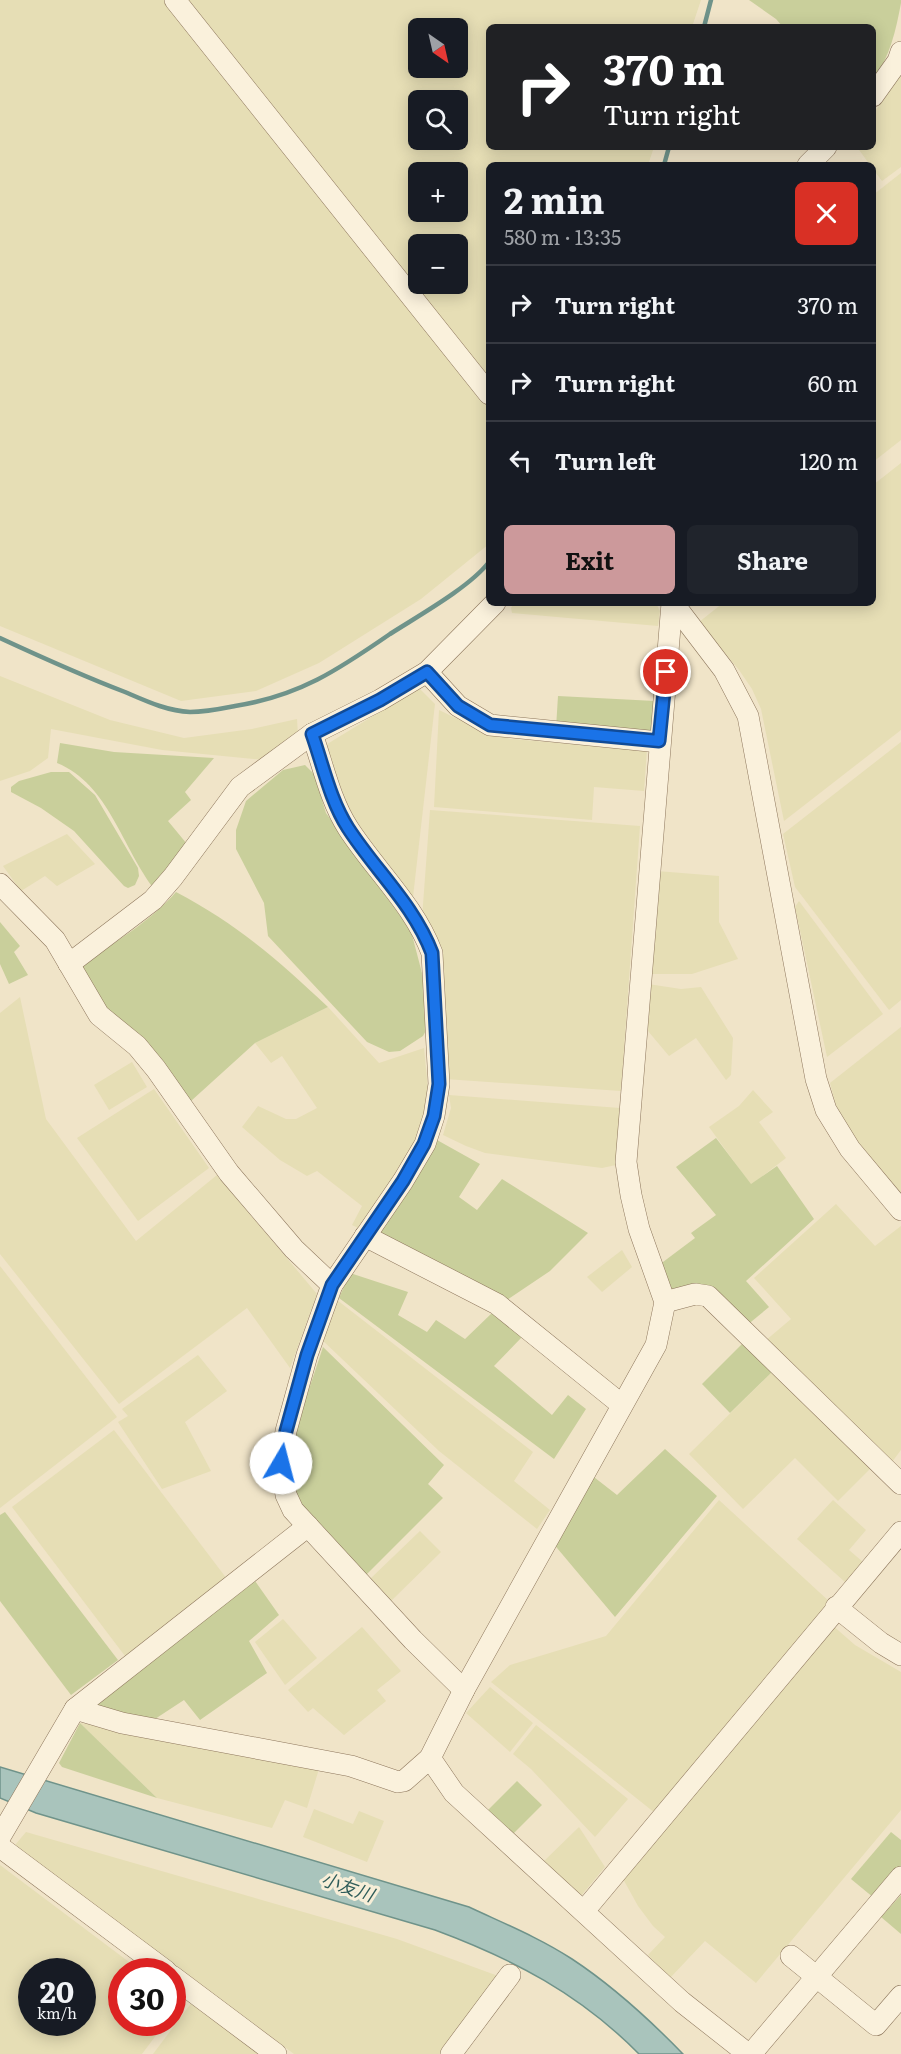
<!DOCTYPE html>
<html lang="en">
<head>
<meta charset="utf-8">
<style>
	body { margin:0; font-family:Literata,"Noto Sans JP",serif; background:#20242c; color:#f1f3f6; height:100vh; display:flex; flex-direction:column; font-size:22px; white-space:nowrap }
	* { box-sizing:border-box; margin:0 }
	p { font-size:20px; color:#9ea1a6 }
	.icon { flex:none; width:33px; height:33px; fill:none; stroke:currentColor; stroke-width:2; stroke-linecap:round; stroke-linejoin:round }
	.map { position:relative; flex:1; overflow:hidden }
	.details { position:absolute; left:486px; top:162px; width:390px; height:444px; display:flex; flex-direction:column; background:#171b24; border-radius:9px; box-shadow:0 3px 15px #0003 }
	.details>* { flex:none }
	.guide { position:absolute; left:486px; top:24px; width:390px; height:126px; border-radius:9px; box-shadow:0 3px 15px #0003; background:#202124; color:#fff; overflow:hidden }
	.needle { width:39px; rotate:146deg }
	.fabs { position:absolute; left:408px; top:18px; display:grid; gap:12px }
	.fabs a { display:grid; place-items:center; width:60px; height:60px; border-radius:9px; background:#171b24; box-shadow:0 3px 15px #0003; font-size:30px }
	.speed { position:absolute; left:18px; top:1958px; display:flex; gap:12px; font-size:30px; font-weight:700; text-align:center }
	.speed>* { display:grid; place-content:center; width:78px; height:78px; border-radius:50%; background:#171b24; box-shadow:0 3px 15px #0003; line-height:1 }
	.speed small { font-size:15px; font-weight:400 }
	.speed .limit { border:9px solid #d22; background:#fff; color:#111 }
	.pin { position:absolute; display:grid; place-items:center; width:51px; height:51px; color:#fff; margin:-26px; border:3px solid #fff; border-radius:50%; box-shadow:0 2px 6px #0007 }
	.me { position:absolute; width:66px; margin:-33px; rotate:8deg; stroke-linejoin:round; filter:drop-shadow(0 0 4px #0008) }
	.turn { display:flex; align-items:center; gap:21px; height:126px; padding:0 18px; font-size:27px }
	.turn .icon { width:78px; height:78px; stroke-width:2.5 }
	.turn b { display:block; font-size:42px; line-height:51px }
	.round { display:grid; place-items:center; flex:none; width:63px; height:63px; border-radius:9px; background:#20242c }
	.overview { display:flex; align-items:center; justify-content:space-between; height:102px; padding:0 18px }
	h1 { font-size:36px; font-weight:700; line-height:45px }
	.primary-button { display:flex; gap:12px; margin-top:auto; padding:12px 18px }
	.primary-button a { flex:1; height:69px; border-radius:9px; background:#cc999b; color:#111; font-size:24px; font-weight:700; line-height:69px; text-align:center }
	.primary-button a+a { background:#20242c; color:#f1f3f6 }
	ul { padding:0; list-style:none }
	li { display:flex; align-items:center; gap:18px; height:78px; padding:0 18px; border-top:2px solid #363941 }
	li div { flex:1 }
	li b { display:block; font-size:22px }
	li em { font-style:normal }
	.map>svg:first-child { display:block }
	.farmland { fill:#e6deb5; fill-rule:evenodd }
	.green { fill:#c9cf9b }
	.water { fill:#a9c4bc; stroke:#6f938a; stroke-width:1.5 }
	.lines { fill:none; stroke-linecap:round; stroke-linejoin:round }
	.stream { stroke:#6f938a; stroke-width:4.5 }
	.minor-casing { stroke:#8d765c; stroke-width:22 }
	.minor { stroke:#faf1dc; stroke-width:21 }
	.route-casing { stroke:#114b97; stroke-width:15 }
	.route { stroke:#1a73e8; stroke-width:10 }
	.labels { text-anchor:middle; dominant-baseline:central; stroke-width:6; stroke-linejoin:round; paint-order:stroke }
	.water-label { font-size:18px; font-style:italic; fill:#2f5d5a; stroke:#f7eed8 }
</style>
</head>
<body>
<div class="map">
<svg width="901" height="2054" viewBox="0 0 901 2054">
	<rect width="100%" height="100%" fill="#f0e4c8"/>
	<g class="farmland">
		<path d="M 0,0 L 701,0 L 692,27 L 489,27 L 489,147 L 654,147 L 648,165 L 489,165 L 489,544 L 421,599 L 319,663 L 256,691 L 181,701 L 0,626 ZM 418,28 L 458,28 L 458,68 L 418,68 ZM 418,100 L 458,100 L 458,140 L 418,140 ZM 418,172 L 458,172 L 458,212 L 418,212 ZM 418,244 L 458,244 L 458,284 L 418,284 Z"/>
		<path d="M 901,75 L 901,167 L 882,181 L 873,169 L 873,165 L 870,165 L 857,147 L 873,147 L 873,114 Z"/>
		<path d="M 901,173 L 901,440 L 873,462 L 873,195 Z"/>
		<path d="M 901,463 L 901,730 L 784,821 L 761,709 L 752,689 L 739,670 L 699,622 L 723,603 L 873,603 L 873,485 Z"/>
		<path d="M 514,603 L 656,603 L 660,611 L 658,626 L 512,613 L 511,608 Z"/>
		<path d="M 0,676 L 110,720 L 184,738 L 252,729 L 297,719 L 298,735 L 265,760 L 162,750 L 51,729 L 48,758 L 30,771 L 0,781 Z"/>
		<path d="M 419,688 L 435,704 L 412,906 L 345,812 L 324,746 Z"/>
		<path d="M 439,710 L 478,729 L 511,739 L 647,750 L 644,791 L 594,787 L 592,820 L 434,807 Z"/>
		<path d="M 901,742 L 901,1000 L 889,1010 L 795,887 L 783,834 Z"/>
		<path d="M 430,810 L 640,826 L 621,1091 L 445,1079 L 422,918 Z"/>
		<path d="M 67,834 L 95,864 L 57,886 L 45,876 L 21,891 L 3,866 Z"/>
		<path d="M 657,871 L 719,876 L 719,922 L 738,959 L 692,974 L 650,974 Z"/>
		<path d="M 799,901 L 883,1014 L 827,1057 L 795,907 Z"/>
		<path d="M 648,984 L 681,989 L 701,987 L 733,1038 L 731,1075 L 726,1080 L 696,1038 L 669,1056 L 648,1031 Z"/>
		<path d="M 20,997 L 46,1119 L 136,1241 L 217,1175 L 317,1294 L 290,1368 L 247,1308 L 119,1404 L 0,1254 L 0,1013 Z"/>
		<path d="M 328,1007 L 379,1063 L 424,1048 L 428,1089 L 422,1131 L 364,1231 L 352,1225 L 362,1206 L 317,1171 L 307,1176 L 280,1160 L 242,1127 L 258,1106 L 286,1119 L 296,1119 L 317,1108 L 282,1056 L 271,1063 L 255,1043 Z"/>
		<path d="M 901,1027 L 901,1194 L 850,1133 L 839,1117 L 830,1083 Z"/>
		<path d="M 132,1062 L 147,1087 L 109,1110 L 94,1085 Z"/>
		<path d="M 154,1089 L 209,1168 L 138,1221 L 77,1138 Z"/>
		<path d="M 753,1090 L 773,1112 L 759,1122 L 786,1158 L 751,1185 L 709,1127 L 739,1106 Z"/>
		<path d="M 449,1095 L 620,1108 L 616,1165 L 602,1168 L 485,1153 L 466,1146 L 443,1135 L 451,1108 Z"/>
		<path d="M 836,1204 L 875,1246 L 901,1226 L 901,1450 L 889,1466 L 765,1341 L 791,1319 L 754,1278 Z"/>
		<path d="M 622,1250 L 632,1267 L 602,1292 L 587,1277 Z"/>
		<path d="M 0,1266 L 117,1417 L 0,1508 Z"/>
		<path d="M 337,1300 L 533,1452 L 514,1481 L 550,1510 L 537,1529 L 439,1451 L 320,1338 Z"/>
		<path d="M 198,1355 L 227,1391 L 185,1422 L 211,1471 L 162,1489 L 118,1422 L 128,1416 L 122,1409 Z"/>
		<path d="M 773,1371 L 871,1468 L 838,1501 L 795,1458 L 743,1509 L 689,1454 Z"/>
		<path d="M 114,1430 L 227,1579 L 125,1656 L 12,1507 Z"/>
		<path d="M 719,1500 L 831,1603 L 655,1813 L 491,1682 L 510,1665 L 606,1636 Z"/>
		<path d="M 833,1500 L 866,1530 L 849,1550 L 863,1562 L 845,1582 L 797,1539 Z"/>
		<path d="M 420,1531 L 441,1552 L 390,1602 L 369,1580 Z"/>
		<path d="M 283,1619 L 317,1658 L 285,1685 L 255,1642 Z"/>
		<path d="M 831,1624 L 855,1645 L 901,1672 L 901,1810 L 756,1983 L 705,1941 L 670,1978 L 648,1955 L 665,1937 L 653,1926 L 638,1906 L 622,1877 Z"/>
		<path d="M 362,1627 L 401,1671 L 377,1690 L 386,1701 L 344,1735 L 313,1708 L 308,1712 L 288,1690 Z"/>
		<path d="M 490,1687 L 533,1723 L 510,1752 L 466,1713 Z"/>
		<path d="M 80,1723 L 102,1726 L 319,1769 L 307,1808 L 285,1800 L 272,1828 L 157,1798 Z"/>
		<path d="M 536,1725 L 628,1799 L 595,1837 L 531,1769 L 513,1754 Z"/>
		<path d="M 314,1809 L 353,1824 L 359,1811 L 384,1821 L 367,1862 L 303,1837 Z"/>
		<path d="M 579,1827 L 605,1867 L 580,1897 L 541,1864 Z"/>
		<path d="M 26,1832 L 397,1939 L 501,1977 L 444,2054 L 294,2054 L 15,1845 Z"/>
		<path d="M 0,1865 L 141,1971 L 122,1971 L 122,2022 L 166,2022 L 142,2054 L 0,2054 ZM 32,1971 L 82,1971 L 82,2022 L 32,2022 Z"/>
		<path d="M 192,2002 L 261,2054 L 153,2054 Z"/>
	</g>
	<g class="green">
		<path d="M 749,0 L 901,0 L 901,3 C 896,30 890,57 873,80 L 873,27 L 783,27 L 776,19 Z"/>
		<path d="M 558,696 L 655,701 L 653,733 L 556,728 Z"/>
		<path d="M 60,743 L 114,752 L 214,758 L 185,792 L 191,800 L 168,821 L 187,844 L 155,890 C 122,848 109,784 57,763 Z"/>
		<path d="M 305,765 L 314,774 L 326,813 L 411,931 L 428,996 L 429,1025 L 423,1036 L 400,1051 L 389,1052 L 367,1042 L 268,936 L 264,903 L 236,849 L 236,830 L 246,801 L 283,770 Z"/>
		<path d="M 51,772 L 69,772 L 95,795 L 138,868 L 139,876 L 135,885 L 128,888 L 124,886 L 74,831 L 41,808 L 11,792 L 11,787 L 19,781 Z"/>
		<path d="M 176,892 C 237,924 278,960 328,1007 L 255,1043 L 191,1101 L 135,1037 L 109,1013 L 80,966 C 113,943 150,922 176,892 Z"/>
		<path d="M 0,922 L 20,946 L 14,952 L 28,975 L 9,984 L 0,964 Z"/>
		<path d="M 716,1138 L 751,1184 L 777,1166 L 814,1219 L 746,1281 L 769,1307 L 746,1326 L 711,1290 L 673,1293 L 659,1265 L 695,1238 L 691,1233 L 716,1215 L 676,1167 Z"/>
		<path d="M 437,1140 L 480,1164 L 459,1197 L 477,1210 L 502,1179 L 588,1233 L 550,1271 L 504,1302 L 373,1237 Z"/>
		<path d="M 350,1273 L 408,1292 L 398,1315 L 427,1332 L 436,1320 L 465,1339 L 492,1313 L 522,1337 L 494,1366 L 552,1415 L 568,1395 L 586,1409 L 554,1459 L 339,1298 Z"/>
		<path d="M 744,1342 L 773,1371 L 730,1413 L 702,1384 Z"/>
		<path d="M 323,1347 L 444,1465 L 428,1484 L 443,1498 L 366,1575 L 301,1504 L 289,1476 L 298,1422 Z"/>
		<path d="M 665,1449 L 717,1496 L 615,1617 L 552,1542 L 590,1474 L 617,1495 Z"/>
		<path d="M 5,1512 L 118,1660 L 71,1695 L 0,1601 L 0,1515 Z"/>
		<path d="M 253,1578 L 279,1615 L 249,1641 L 267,1673 L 200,1720 L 184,1700 L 155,1719 L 86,1705 Z"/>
		<path d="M 80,1723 L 157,1798 L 62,1767 L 59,1763 Z"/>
		<path d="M 517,1781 L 542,1805 L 509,1838 L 485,1813 Z"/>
		<path d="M 891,1832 L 901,1840 L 901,1866 L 874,1898 L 851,1879 Z"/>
		<path d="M 901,1895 L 901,1934 L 881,1917 Z"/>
	</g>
	<path class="water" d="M 0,1767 L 469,1907 C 503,1923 540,1938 572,1959 C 613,1986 649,2019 683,2054 L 639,2054 C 580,1994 513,1959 435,1930 L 36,1813 L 0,1798 Z"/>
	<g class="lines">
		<g class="stream">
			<path d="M 704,27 L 711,0"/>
			<path d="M 664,165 L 669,147"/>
			<path d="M 0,638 C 41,657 83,676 125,692 C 146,701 167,711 190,712 C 206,712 220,709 235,706 C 299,696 338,670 390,634 C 418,616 470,587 489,562"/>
		</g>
		<g class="minor-casing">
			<g id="minor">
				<path d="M 175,0 L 489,394"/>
				<path d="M 873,96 L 898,61 L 901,52"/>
				<path d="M 808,165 L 826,147"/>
				<path d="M 673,603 L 724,670 L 748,716 L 816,1079 L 826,1110 L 850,1149 L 901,1210"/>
				<path d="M 427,672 L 458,706 L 490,725 L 659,742"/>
				<path d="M 312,734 C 323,765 330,800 348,828 C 375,870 414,905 432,953 L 439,1084 L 434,1116 L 425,1144 L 403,1181 L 332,1285 L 307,1355 L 286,1431 L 281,1463 L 286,1495 L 293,1510 L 413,1640 L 464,1690"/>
				<path d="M 0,884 L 55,940 L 99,1015 L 137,1046 L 156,1069 L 229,1173 L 294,1249 L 332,1285"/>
				<path d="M 69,964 L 153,900 L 173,877 L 240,787 L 312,734 L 380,700 L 427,672 L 495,603"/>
				<path d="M 365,1236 L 497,1304 L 622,1405"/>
				<path d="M 665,1302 L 695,1294 L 708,1296 L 901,1484"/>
				<path d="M 836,1607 L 881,1643 L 901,1655"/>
				<path d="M 75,1709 L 122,1723 L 351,1766 L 398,1782 L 404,1781 L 430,1758 L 464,1690 L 656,1345 L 665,1302 L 639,1229 L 631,1195 L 626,1162 L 672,603"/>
				<path d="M 430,1758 L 454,1793 L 682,2002 L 748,2054"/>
				<path d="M 0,1837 L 75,1709 L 308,1526"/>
				<path d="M 0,1847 L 166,1971"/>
				<path d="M 584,1911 L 901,1532"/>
				<path d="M 791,1956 L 876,2025 L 901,1996"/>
				<path d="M 172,1976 L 276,2054"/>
				<path d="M 451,2054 L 510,1975"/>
				<path d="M 751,2054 L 901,1877"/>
			</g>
		</g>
		<use href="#minor" class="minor"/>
	</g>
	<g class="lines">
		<g class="route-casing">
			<path id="route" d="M 281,1463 L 286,1431 L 307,1355 L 332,1285 L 403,1181 L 424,1144 L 434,1116 L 439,1084 L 432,953 C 414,905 375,870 348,828 C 330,800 323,765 312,734 L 380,700 L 427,672 L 458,706 L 490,725 L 659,741 L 666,672"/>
		</g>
		<use href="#route" class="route"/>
	</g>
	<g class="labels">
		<g class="water-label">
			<text transform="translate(348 1886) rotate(19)">小友川</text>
		</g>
	</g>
</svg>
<div class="fabs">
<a><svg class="needle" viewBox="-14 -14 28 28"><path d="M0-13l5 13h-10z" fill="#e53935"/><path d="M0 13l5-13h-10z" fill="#9ea1a6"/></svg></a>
<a><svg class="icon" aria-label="search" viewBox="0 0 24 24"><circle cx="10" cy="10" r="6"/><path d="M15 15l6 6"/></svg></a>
<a>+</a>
<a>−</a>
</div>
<div class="speed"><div>20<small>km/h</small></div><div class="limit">30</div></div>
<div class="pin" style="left:666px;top:672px;background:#d93025"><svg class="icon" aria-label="arrive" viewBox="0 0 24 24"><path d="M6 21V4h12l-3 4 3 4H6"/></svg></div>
<svg class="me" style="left:281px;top:1463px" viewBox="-20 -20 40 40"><circle r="19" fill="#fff"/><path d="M0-13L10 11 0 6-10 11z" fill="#1a73e8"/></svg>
<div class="guide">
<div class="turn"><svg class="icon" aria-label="right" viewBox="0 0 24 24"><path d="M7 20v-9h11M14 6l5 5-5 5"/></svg><div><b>370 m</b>Turn right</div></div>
</div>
<section class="details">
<div class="overview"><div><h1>2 min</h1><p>580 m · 13:35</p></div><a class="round" style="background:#d93025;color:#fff"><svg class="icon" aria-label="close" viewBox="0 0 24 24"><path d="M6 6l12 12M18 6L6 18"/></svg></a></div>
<ul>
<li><svg class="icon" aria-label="right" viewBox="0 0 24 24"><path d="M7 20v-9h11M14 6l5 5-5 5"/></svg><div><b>Turn right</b></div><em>370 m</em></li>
<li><svg class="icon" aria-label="right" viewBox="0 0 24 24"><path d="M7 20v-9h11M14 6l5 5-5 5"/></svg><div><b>Turn right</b></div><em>60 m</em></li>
<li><svg class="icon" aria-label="left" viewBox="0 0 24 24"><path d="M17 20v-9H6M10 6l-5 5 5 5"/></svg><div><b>Turn left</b></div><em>120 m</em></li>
</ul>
<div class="primary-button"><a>Exit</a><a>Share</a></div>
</section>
</div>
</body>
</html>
